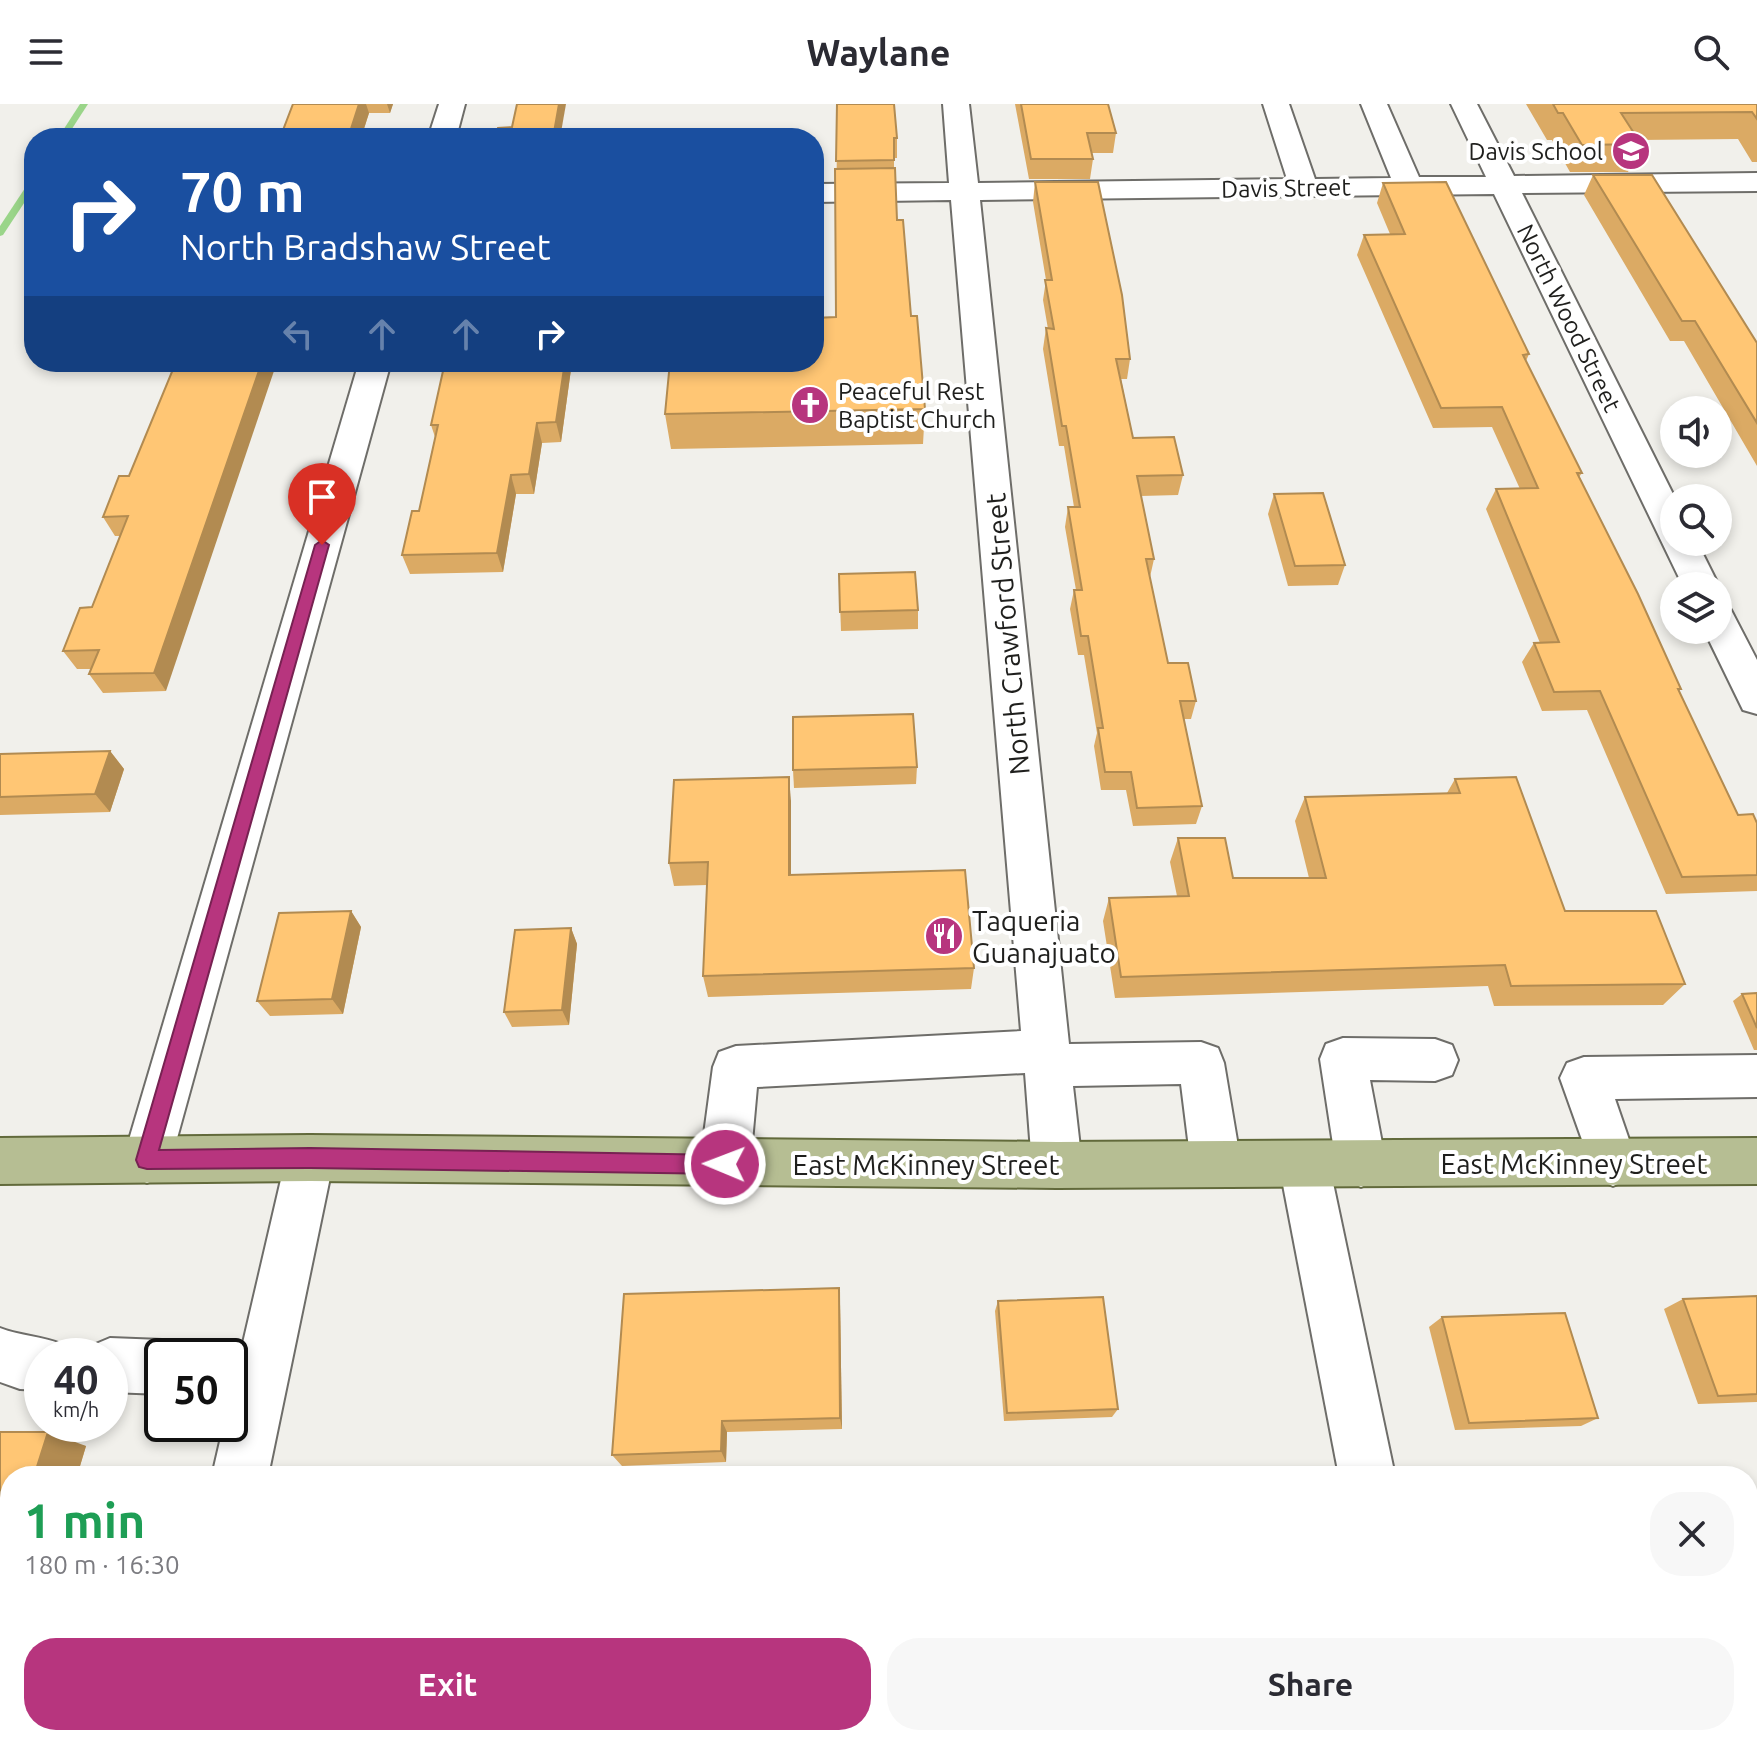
<!DOCTYPE html>
<html lang="en">
<head>
<meta charset="utf-8">
<style>
	body { margin:0; font-family:Ubuntu,sans-serif; background:#f7f7f7; color:#2b2b33; height:100vh; display:flex; flex-direction:column; font-size:30px; white-space:nowrap }
	* { box-sizing:border-box; margin:0 }
	p { font-size:26px; color:#7c7c81 }
	.icon { flex:none; width:44px; height:44px; fill:none; stroke:currentColor; stroke-width:2; stroke-linecap:round; stroke-linejoin:round }
	.map { position:relative; flex:1; overflow:hidden }
	.drawer { position:absolute; left:0px; top:1362px; width:1758px; height:280px; display:flex; flex-direction:column; background:#fff; border-radius:32px 32px 0 0; box-shadow:0 4px 12px #0003 }
	.drawer>* { flex:none }
	.guide { position:absolute; left:24px; top:24px; width:800px; height:244px; border-radius:32px; box-shadow:0 4px 12px #0003; background:#1a4fa0; color:#fff; overflow:hidden }
	.fabs { position:absolute; left:1660px; top:292px; display:grid; gap:16px }
	.fabs a { display:grid; place-items:center; width:72px; height:72px; border-radius:50%; background:#fff; box-shadow:0 4px 12px #0003; font-size:40px }
	.speed { position:absolute; left:24px; top:1234px; display:flex; gap:16px; font-size:40px; font-weight:700; text-align:center }
	.speed>* { display:grid; place-content:center; width:104px; height:104px; border-radius:50%; background:#fff; box-shadow:0 4px 12px #0003; line-height:1 }
	.speed small { font-size:20px; font-weight:400 }
	.speed .limit { border:4px solid #111; border-radius:12px; background:#fff; color:#111 }
	.pin { position:absolute; display:grid; place-items:center; width:68px; height:68px; color:#fff; margin:-82px -34px; border-radius:50% 50% 50% 0; rotate:-45deg; box-shadow:0 0 8px #0007 }
	.pin .icon { rotate:45deg }
	.me { position:absolute; width:88px; margin:-44px; rotate:271deg; stroke-linejoin:round; filter:drop-shadow(0 0 6px #0008) }
	.turn { display:flex; align-items:center; gap:28px; height:168px; padding:0 24px; font-size:36px }
	.turn .icon { width:104px; height:104px; stroke-width:2.5 }
	.turn b { display:block; font-size:56px; line-height:68px }
	.lanes { display:flex; align-items:center; height:76px; padding:0 24px; background:#0003; justify-content:center; gap:40px; direction:ltr }
	.lanes .off { opacity:.35 }
	.round { display:grid; place-items:center; flex:none; width:84px; height:84px; border-radius:32px; background:#f7f7f7 }
	.headline { display:flex; align-items:center; justify-content:space-between; height:136px; padding:0 24px }
	h1 { font-size:48px; font-weight:600; line-height:60px; color:#1e9e55 }
	.action { display:flex; gap:16px; margin-top:auto; padding:16px 24px }
	.action a { flex:1; height:92px; border-radius:32px; background:#b7357e; color:#fff; font-size:32px; font-weight:600; line-height:92px; text-align:center }
	.action a+a { background:#f7f7f7; color:#2b2b33 }
	header { display:flex; justify-content:space-between; align-items:center; height:104px; padding:0 24px; background:#fff; font-size:36px; font-weight:600 }
	.map>svg:first-child { display:block }
	.lines { fill:none; stroke-linecap:round; stroke-linejoin:round }
	.stream { fill:#9ad589; fill-rule:evenodd }
	.minor-casing { stroke:#6e6d69; stroke-width:4 }
	.major-casing { stroke:#626a3b; stroke-width:4 }
	.minor { fill:#fff; fill-rule:evenodd }
	.major { fill:#b6be93; fill-rule:evenodd }
	.wall { fill:#dbaa64 }
	.shaded-wall { fill:#b28b51 }
	.building { fill:#ffc674; stroke:#b28b51; stroke-width:2 }
	.route { fill:#b7357e; stroke:#772252; stroke-width:2 }
	.labels { text-anchor:middle; dominant-baseline:central; stroke-width:8; stroke-linejoin:round; paint-order:stroke }
	.far-poi-label { font-size:24px; fill:#1f1f1d; stroke:#fff; text-anchor:end }
	.far-street-label { font-size:24px; fill:#1f1f1d; stroke:#fff }
	.street-label { font-size:28px; fill:#1f1f1d; stroke:#fff }
	.poi-label { font-size:28px; fill:#1f1f1d; stroke:#fff; text-anchor:start }
</style>
</head>
<body>
<header><svg class="icon" aria-label="menu" viewBox="0 0 24 24"><path d="M4 6h16M4 12h16M4 18h16"/></svg>Waylane<svg class="icon" aria-label="search" viewBox="0 0 24 24"><circle cx="10" cy="10" r="6"/><path d="M15 15l6 6"/></svg></header>
<div class="map">
<svg width="1757" height="1642" viewBox="0 0 1757 1642">
	<rect width="100%" height="100%" fill="#f1f0eb"/>
	<g class="lines">
		<g class="stream">
			<path d="M 80,0 L 88,0 L 66,34 L 58,34 Z"/>
			<path d="M 34,74 L 34,84 L 3,131 L 0,132 L 0,122 L 31,75 Z"/>
		</g>
		<g class="minor-casing">
			<g id="minor">
				<path d="M 439,0 L 465,0 L 456,34 L 428,34 Z"/>
				<path d="M 943,0 L 969,0 L 978,79 L 1287,75 L 1263,0 L 1289,0 L 1315,75 L 1391,74 L 1361,0 L 1387,0 L 1419,73 L 1486,73 L 1451,0 L 1477,0 L 1514,72 L 1757,69 L 1757,87 L 1522,89 L 1675,394 L 1674,438 L 1697,438 L 1719,482 L 1718,484 L 1718,482 L 1683,482 L 1494,90 L 980,96 L 1069,940 L 1201,938 L 1218,944 L 1224,959 L 1241,1060 L 1233,1076 L 1216,1083 L 1199,1076 L 1191,1060 L 1181,980 L 1073,982 L 1082,1061 L 1074,1077 L 1057,1084 L 1040,1077 L 1032,1061 L 1025,969 L 757,983 L 750,1060 L 742,1076 L 725,1083 L 708,1076 L 700,1060 L 713,963 L 719,948 L 736,942 L 1021,927 L 951,96 L 814,98 L 814,80 L 949,79 Z"/>
				<path d="M 359,258 L 391,258 L 171,1056 L 164,1072 L 147,1079 L 130,1072 L 123,1056 Z"/>
				<path d="M 1718,502 L 1731,506 L 1757,556 L 1757,610 L 1743,606 L 1704,526 L 1718,526 Z"/>
				<path d="M 1343,934 L 1435,935 L 1452,941 L 1458,956 L 1452,971 L 1435,977 L 1370,976 L 1386,1060 L 1378,1076 L 1361,1083 L 1344,1076 L 1336,1060 L 1320,955 L 1326,940 Z"/>
				<path d="M 1757,951 L 1757,993 L 1615,995 L 1637,1059 L 1630,1075 L 1613,1082 L 1596,1075 L 1560,974 L 1567,959 L 1584,953 Z"/>
				<path d="M 310,1031 L 327,1038 L 334,1054 L 268,1372 L 212,1372 L 224,1320 L 230,1320 L 230,1295 L 286,1054 L 293,1038 Z"/>
				<path d="M 1304,1037 L 1321,1044 L 1329,1060 L 1395,1372 L 1339,1372 L 1279,1060 L 1287,1044 Z"/>
				<path d="M 0,1224 C 21,1232 41,1232 61,1240 L 66,1252 L 42,1252 L 42,1286 L 20,1285 L 0,1278 Z"/>
				<path d="M 110,1234 L 162,1236 L 181,1244 L 184,1252 L 162,1252 L 162,1290 L 110,1288 L 110,1252 L 87,1252 L 91,1242 Z"/>
				<path d="M 154,1632 L 214,1632 L 213,1642 L 151,1642 Z"/>
				<path d="M 1390,1632 L 1450,1632 L 1453,1642 L 1391,1642 Z"/>
			</g>
		</g>
		<g class="major-casing">
			<path id="major" d="M 310,1031 L 1057,1038 L 1757,1034 L 1757,1080 L 1057,1084 L 310,1077 L 0,1080 L 0,1034 Z"/>
		</g>
		<use href="#minor" class="minor"/>
		<use href="#major" class="major"/>
	</g>
	<g class="wall">
		<path d="M 293,0 L 393,0 L 390,9 L 369,9 L 361,34 L 280,34 Z"/>
		<path d="M 837,0 L 897,34 L 897,54 L 894,54 L 894,64 L 897,116 L 925,305 L 923,340 L 671,345 L 665,310 L 814,258 L 836,213 Z"/>
		<path d="M 1015,0 L 1108,0 L 1116,29 L 1113,49 L 1092,49 L 1093,55 L 1090,75 L 1029,75 Z"/>
		<path d="M 1526,0 L 1757,0 L 1757,58 L 1752,58 L 1738,35 L 1638,36 L 1641,40 L 1628,68 L 1570,68 L 1552,36 L 1547,36 Z"/>
		<path d="M 1593,71 L 1757,239 L 1757,362 L 1684,237 L 1670,237 L 1584,91 Z"/>
		<path d="M 1035,78 L 1130,255 L 1127,275 L 1121,275 L 1133,334 L 1183,371 L 1178,391 L 1141,392 L 1154,455 L 1150,473 L 1168,559 L 1196,597 L 1191,615 L 1184,615 L 1202,702 L 1196,720 L 1133,722 L 1126,686 L 1101,686 L 1094,642 L 1097,629 L 1084,551 L 1078,551 L 1070,505 L 1074,486 L 1076,486 L 1065,423 L 1068,403 L 1074,403 L 1064,342 L 1059,342 L 1043,245 L 1046,224 L 1048,225 L 1043,196 L 1046,176 L 1033,98 Z"/>
		<path d="M 1383,79 L 1529,250 L 1526,257 L 1582,369 L 1579,373 L 1681,585 L 1679,587 L 1738,711 L 1757,719 L 1757,787 L 1666,790 L 1587,606 L 1542,607 L 1522,558 L 1534,539 L 1540,539 L 1486,405 L 1496,385 L 1520,385 L 1492,323 L 1433,324 L 1357,151 L 1364,131 L 1390,130 L 1377,99 Z"/>
		<path d="M 572,258 L 561,338 L 542,339 L 534,390 L 516,390 L 503,468 L 410,470 L 402,451 L 419,407 L 435,333 L 431,321 Z"/>
		<path d="M 129,372 L 166,587 L 103,589 L 89,570 L 91,565 L 77,565 L 63,547 L 92,503 L 120,432 L 115,432 L 103,413 Z"/>
		<path d="M 1274,390 L 1345,461 L 1338,481 L 1288,482 L 1268,410 Z"/>
		<path d="M 839,470 L 918,506 L 918,525 L 841,527 Z"/>
		<path d="M 110,647 L 124,665 L 110,708 L 0,711 L 0,650 Z"/>
		<path d="M 917,663 L 916,680 L 794,684 L 793,666 Z"/>
		<path d="M 1455,675 L 1565,807 L 1685,880 L 1663,901 L 1494,902 L 1488,882 L 1115,894 L 1103,817 L 1109,794 L 1177,792 L 1170,758 L 1178,734 L 1233,774 L 1309,774 L 1295,717 L 1305,693 L 1447,689 Z"/>
		<path d="M 791,697 L 791,771 L 974,864 L 971,885 L 708,893 L 703,872 L 707,781 L 674,782 L 669,759 Z"/>
		<path d="M 351,807 L 361,823 L 343,910 L 270,912 L 257,897 Z"/>
		<path d="M 571,824 L 577,840 L 569,921 L 512,923 L 504,908 Z"/>
		<path d="M 1757,889 L 1757,946 L 1754,946 L 1733,897 L 1742,890 Z"/>
		<path d="M 839,1184 L 840,1200 L 842,1325 L 727,1328 L 726,1358 L 622,1362 L 612,1351 Z"/>
		<path d="M 1757,1192 L 1757,1298 L 1698,1300 L 1664,1205 L 1683,1195 Z"/>
		<path d="M 998,1197 L 1118,1305 L 1112,1313 L 1004,1317 L 995,1207 Z"/>
		<path d="M 1442,1213 L 1598,1314 L 1581,1322 L 1455,1326 L 1429,1223 Z"/>
		<path d="M 0,1328 L 86,1342 L 77,1372 L 10,1372 L 10,1508 L 0,1508 Z"/>
		<path d="M 1497,1632 L 1670,1632 L 1673,1642 L 1499,1642 Z"/>
	</g>
	<g class="shaded-wall">
		<path d="M 359,0 L 366,0 L 369,9 L 361,34 L 348,34 Z"/>
		<path d="M 387,0 L 393,0 L 390,9 Z"/>
		<path d="M 559,0 L 566,0 L 560,34 L 553,34 Z"/>
		<path d="M 262,258 L 277,258 L 166,587 L 154,569 Z"/>
		<path d="M 565,258 L 572,258 L 561,338 L 556,318 Z"/>
		<path d="M 537,319 L 542,339 L 534,390 L 529,370 Z"/>
		<path d="M 511,371 L 516,390 L 503,468 L 497,449 Z"/>
		<path d="M 110,647 L 124,665 L 110,708 L 95,690 Z"/>
		<path d="M 789,673 L 791,697 L 791,793 L 789,771 Z"/>
		<path d="M 351,807 L 361,823 L 343,910 L 332,895 Z"/>
		<path d="M 571,824 L 577,840 L 569,921 L 562,906 Z"/>
		<path d="M 839,1184 L 840,1200 L 842,1325 L 840,1314 Z"/>
		<path d="M 722,1317 L 727,1328 L 726,1358 L 721,1347 Z"/>
		<path d="M 48,1328 L 86,1342 L 77,1372 L 34,1372 Z"/>
		<path d="M 10,1450 L 10,1504 L 0,1502 L 0,1482 Z"/>
	</g>
	<g class="building">
		<path d="M 293,0 L 359,0 L 348,34 L 280,34 Z"/>
		<path d="M 517,0 L 559,0 L 553,34 L 495,34 L 498,24 L 512,23 Z"/>
		<path d="M 837,0 L 894,0 L 897,34 L 894,34 L 894,56 L 836,57 Z"/>
		<path d="M 1021,0 L 1108,0 L 1116,29 L 1087,29 L 1093,55 L 1031,55 Z"/>
		<path d="M 1553,0 L 1757,0 L 1757,15 L 1752,8 L 1621,9 L 1641,40 L 1582,41 L 1563,9 L 1558,9 Z"/>
		<path d="M 895,64 L 897,116 L 903,116 L 911,212 L 917,212 L 925,305 L 665,310 L 670,258 L 814,258 L 814,214 L 836,213 L 835,65 Z"/>
		<path d="M 1593,71 L 1652,71 L 1757,239 L 1757,319 L 1695,217 L 1682,217 Z"/>
		<path d="M 1035,78 L 1098,78 L 1122,191 L 1130,255 L 1116,255 L 1133,334 L 1174,333 L 1183,371 L 1137,372 L 1154,455 L 1146,455 L 1168,559 L 1188,559 L 1196,597 L 1180,597 L 1202,702 L 1137,704 L 1131,668 L 1105,668 L 1098,624 L 1103,624 L 1088,532 L 1081,532 L 1074,486 L 1082,486 L 1068,403 L 1080,403 L 1066,322 L 1062,322 L 1046,224 L 1054,225 L 1045,176 L 1052,176 Z"/>
		<path d="M 1446,78 L 1529,250 L 1523,251 L 1582,369 L 1577,369 L 1638,490 L 1681,585 L 1678,585 L 1738,711 L 1753,710 L 1757,719 L 1757,771 L 1682,773 L 1600,587 L 1554,588 L 1534,539 L 1559,538 L 1496,385 L 1538,384 L 1502,303 L 1441,304 L 1364,131 L 1405,130 L 1383,79 Z"/>
		<path d="M 176,258 L 262,258 L 154,569 L 89,570 L 99,546 L 63,547 L 80,504 L 92,503 L 128,412 L 103,413 L 119,372 L 129,372 Z"/>
		<path d="M 445,258 L 565,258 L 556,318 L 537,319 L 529,370 L 511,371 L 497,449 L 402,451 L 412,407 L 419,407 L 438,321 L 431,321 Z"/>
		<path d="M 1323,389 L 1345,461 L 1295,462 L 1274,390 Z"/>
		<path d="M 915,468 L 918,506 L 840,508 L 839,470 Z"/>
		<path d="M 913,610 L 917,663 L 793,666 L 793,613 Z"/>
		<path d="M 110,647 L 95,690 L 0,693 L 0,650 Z"/>
		<path d="M 789,673 L 789,771 L 965,766 L 974,864 L 703,872 L 708,758 L 669,759 L 674,676 Z"/>
		<path d="M 1516,673 L 1565,807 L 1656,807 L 1685,880 L 1511,882 L 1505,861 L 1121,873 L 1109,794 L 1189,792 L 1178,734 L 1225,734 L 1233,774 L 1326,774 L 1305,693 L 1460,689 L 1455,675 Z"/>
		<path d="M 351,807 L 332,895 L 257,897 L 279,809 Z"/>
		<path d="M 571,824 L 562,906 L 504,908 L 515,826 Z"/>
		<path d="M 1757,889 L 1757,924 L 1742,890 Z"/>
		<path d="M 839,1184 L 840,1314 L 722,1317 L 721,1347 L 612,1351 L 624,1190 Z"/>
		<path d="M 1757,1192 L 1757,1290 L 1718,1292 L 1683,1195 Z"/>
		<path d="M 1103,1193 L 1118,1305 L 1007,1309 L 998,1197 Z"/>
		<path d="M 1565,1209 L 1598,1314 L 1469,1319 L 1442,1213 Z"/>
		<path d="M 0,1328 L 48,1328 L 34,1372 L 10,1372 L 10,1450 L 0,1482 Z"/>
		<path d="M 1518,1632 L 1670,1632 L 1673,1642 L 1521,1642 Z"/>
	</g>
	<path class="route" d="M 322,436 L 329,441 L 159,1046 L 310,1044 L 725,1051 L 732,1053 L 735,1060 L 732,1067 L 725,1070 L 310,1064 L 147,1065 L 139,1063 L 136,1056 L 315,441 Z"/>
	<defs>
		<g id="school-disc" transform="scale(2)"><circle r="9.5" fill="#b7357e" stroke="#fff"/><path d="M0-5L7-2L0 1L-7-2ZM-4 1L0 2.5L4 1V4Q0 6-4 4Z" fill="#fff"/></g>
		<g id="church-disc" transform="scale(2)"><circle r="9.5" fill="#b7357e" stroke="#fff"/><path d="M-1.2-6h2.4v3.5h3.3v2.4h-3.3V6h-2.4V-.1h-3.3v-2.4h3.3Z" fill="#fff"/></g>
		<g id="restaurant-disc" transform="scale(2)"><circle r="9.5" fill="#b7357e" stroke="#fff"/><path d="M-5-6h1v4h1v-4h1v4h1v-4h1v5L-1.5 .5V6h-2V.5L-5-1ZM5-6V6H3V1.5H1.5Q1.5-4 5-6Z" fill="#fff"/></g>
	</defs>
	<g fill-rule="evenodd">
		<use href="#school-disc" x="1631" y="47"/>
		<use href="#church-disc" x="810" y="301"/>
		<use href="#restaurant-disc" x="944" y="832"/>
	</g>
	<g class="labels">
		<g class="far-poi-label">
			<text x="1603" y="47">Davis School</text>
			<text x="838" y="287" text-anchor="start">Peaceful Rest<tspan x="838" dy="28">Baptist Church</tspan></text>
		</g>
		<g class="far-street-label">
			<text transform="translate(1286 84) rotate(-1)">Davis Street</text>
			<text transform="translate(1569 214) rotate(64)">North Wood Street</text>
		</g>
		<g class="street-label">
			<text transform="translate(1007 530) rotate(-95)">North Crawford Street</text>
			<text x="1574" y="1059">East McKinney Street</text>
			<text x="926" y="1060">East McKinney Street</text>
		</g>
		<g class="poi-label">
			<text x="972" y="816">Taqueria<tspan x="972" dy="32">Guanajuato</tspan></text>
		</g>
	</g>
</svg>
<div class="fabs">
<a><svg class="icon" aria-label="sound" viewBox="0 0 24 24"><path d="M4 9h4l5-4v14l-5-4H4zM17 9q2 3 0 6"/></svg></a>
<a><svg class="icon" aria-label="search" viewBox="0 0 24 24"><circle cx="10" cy="10" r="6"/><path d="M15 15l6 6"/></svg></a>
<a><svg class="icon" aria-label="layers" viewBox="0 0 24 24"><path d="M12 4l9 5-9 5-9-5zM3 14l9 5 9-5"/></svg></a>
</div>
<div class="speed"><div>40<small>km/h</small></div><div class="limit">50</div></div>
<div class="pin" style="left:322px;top:441px;background:#d93025"><svg class="icon" aria-label="arrive" viewBox="0 0 24 24"><path d="M6 21V4h12l-3 4 3 4H6"/></svg></div>
<svg class="me" style="left:725px;top:1060px" viewBox="-20 -20 40 40"><circle r="17" fill="#b7357e" stroke="#fff" stroke-width="3"/><path d="M0-11L8 9 0 5-8 9z" fill="#fff"/></svg>
<div class="guide">
<div class="turn"><svg class="icon" aria-label="right" viewBox="0 0 24 24"><path d="M7 20v-9h11M14 6l5 5-5 5"/></svg><div><b>70 m</b>North Bradshaw Street</div></div>
<div class="lanes"><svg class="icon off" aria-label="left" viewBox="0 0 24 24"><path d="M17 20v-9H6M10 6l-5 5 5 5"/></svg><svg class="icon off" aria-label="ahead" viewBox="0 0 24 24"><path d="M12 20V5M6 11l6-6 6 6"/></svg><svg class="icon off" aria-label="ahead" viewBox="0 0 24 24"><path d="M12 20V5M6 11l6-6 6 6"/></svg><svg class="icon" aria-label="right" viewBox="0 0 24 24"><path d="M7 20v-9h11M14 6l5 5-5 5"/></svg></div>
</div>
<section class="drawer">
<div class="headline"><div><h1>1 min</h1><p>180 m · 16:30</p></div><a class="round"><svg class="icon" aria-label="close" viewBox="0 0 24 24"><path d="M6 6l12 12M18 6L6 18"/></svg></a></div>
<div class="action"><a>Exit</a><a>Share</a></div>
</section>
</div>
</body>
</html>
